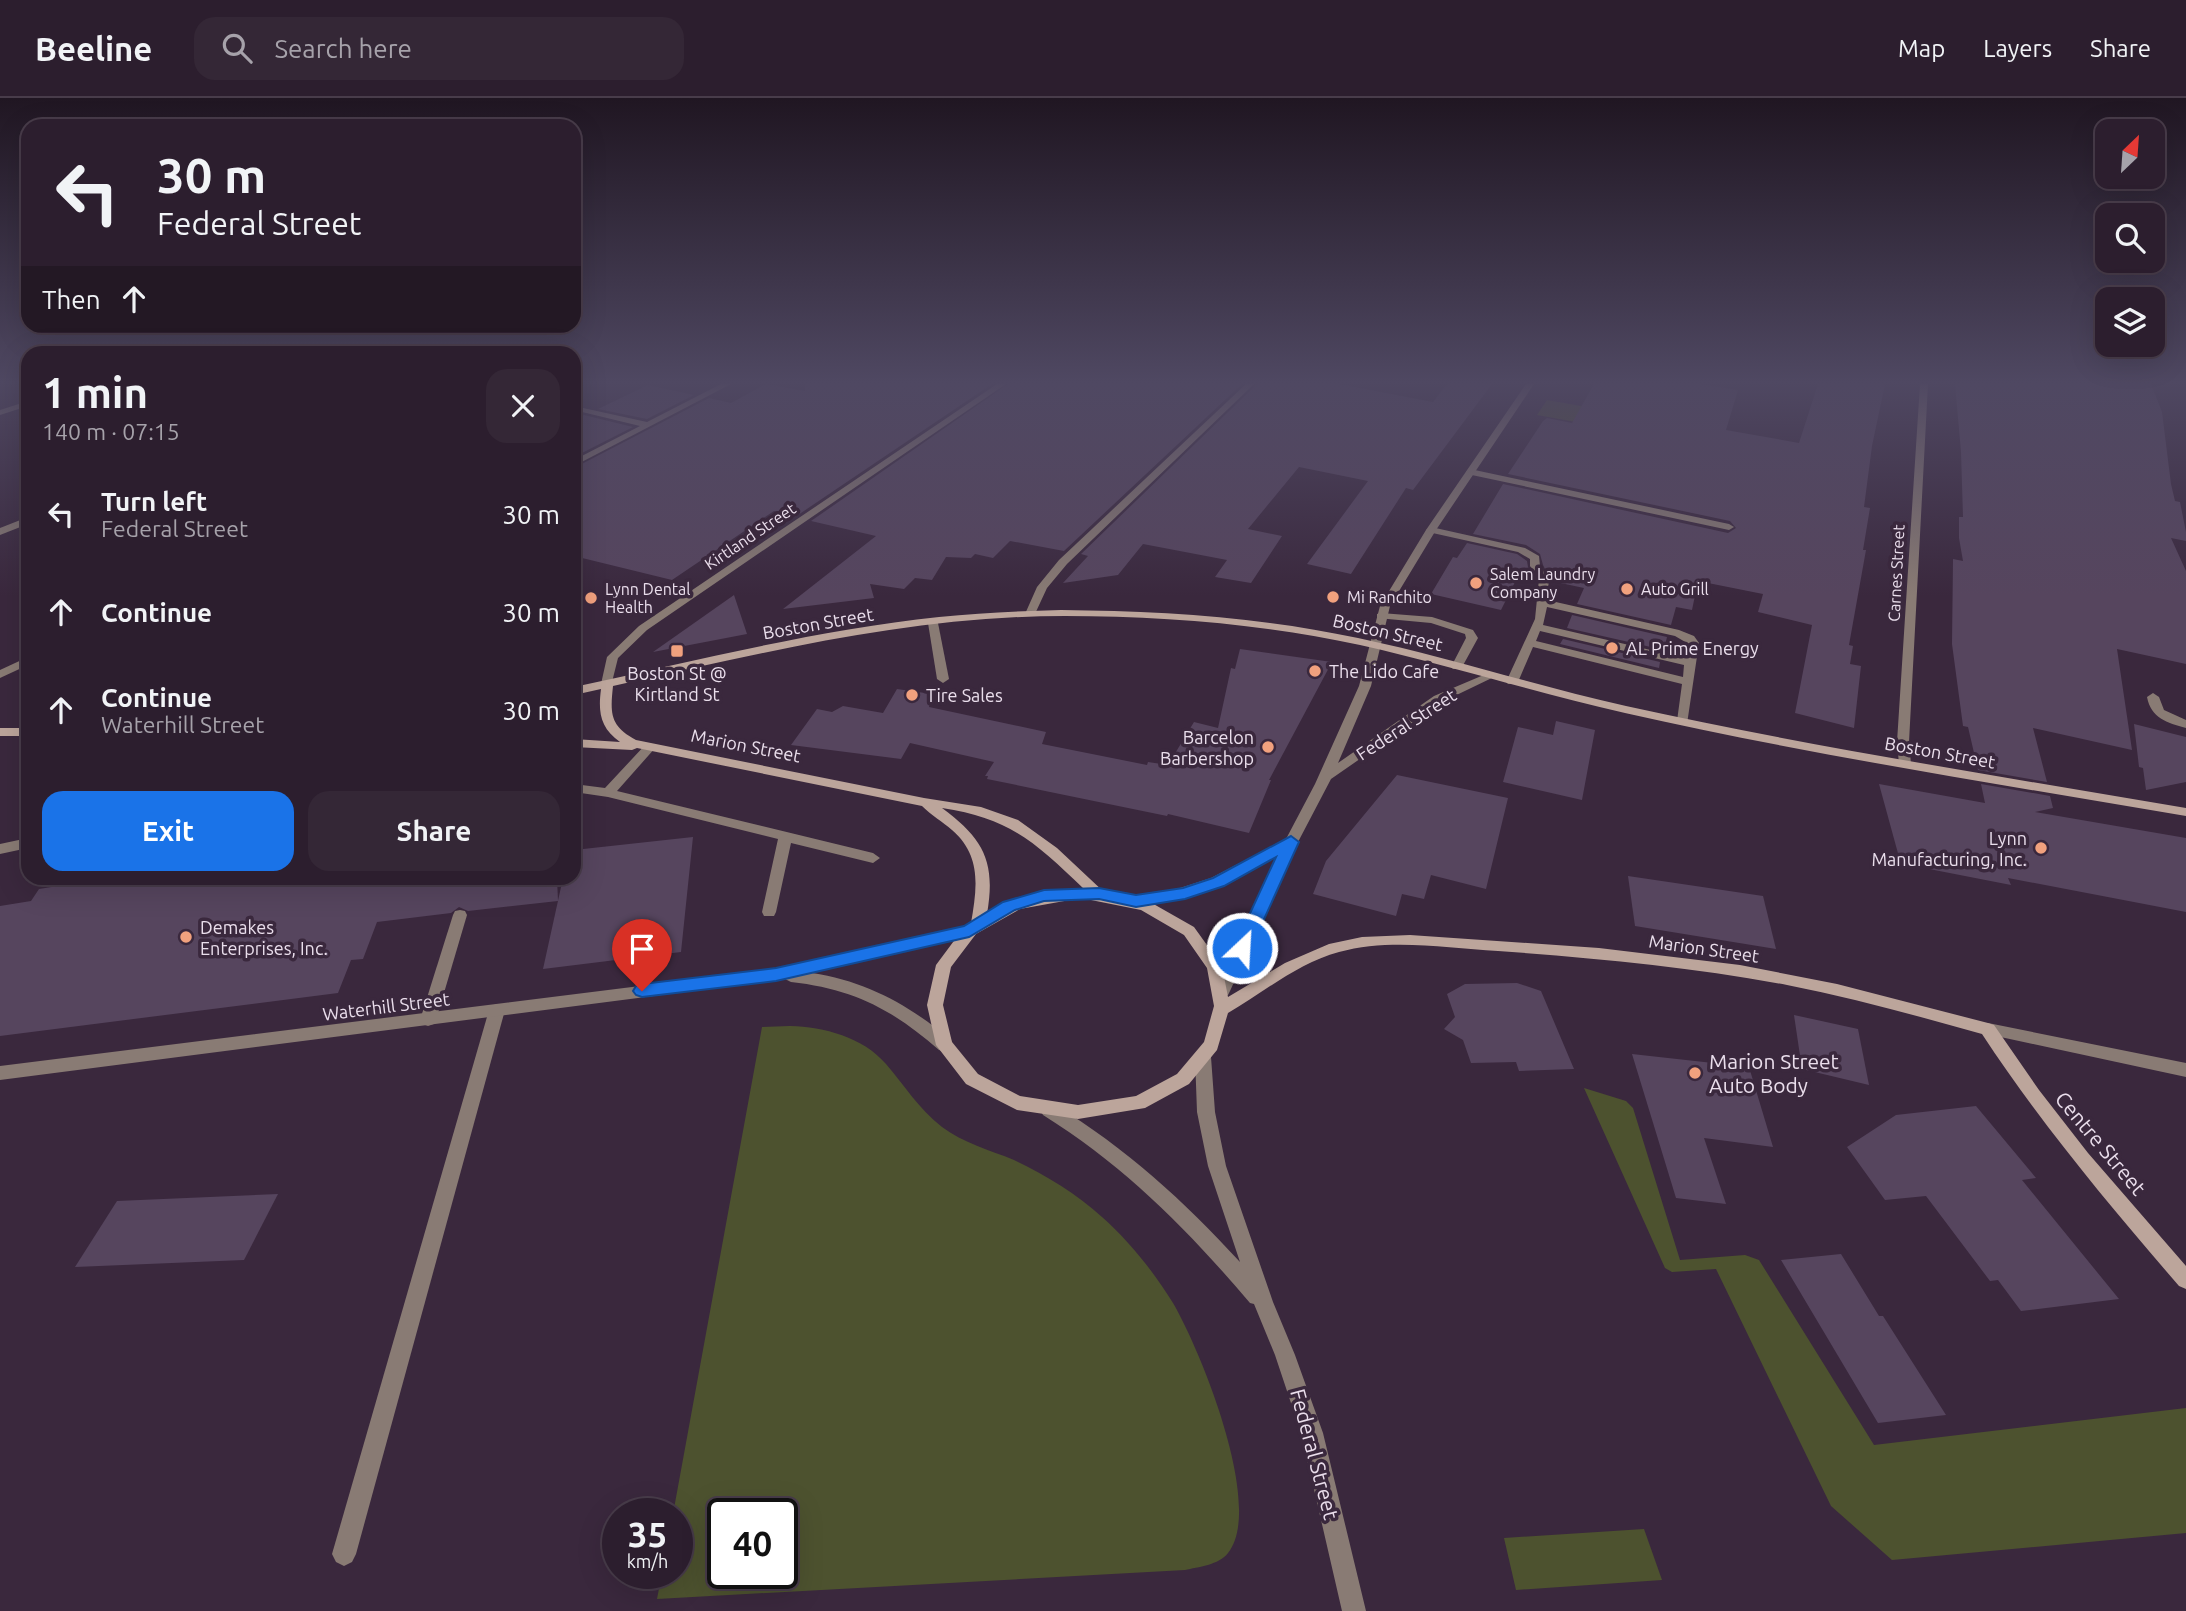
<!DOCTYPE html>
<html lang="en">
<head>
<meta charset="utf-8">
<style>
	body { margin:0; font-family:Ubuntu,sans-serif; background:#342736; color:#f1f3f6; height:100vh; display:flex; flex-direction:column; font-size:26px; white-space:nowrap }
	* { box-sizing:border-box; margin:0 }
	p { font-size:23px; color:#a6a2aa }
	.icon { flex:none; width:38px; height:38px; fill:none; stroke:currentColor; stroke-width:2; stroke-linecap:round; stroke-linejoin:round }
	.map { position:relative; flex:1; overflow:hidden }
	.details { position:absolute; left:21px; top:248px; width:560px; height:539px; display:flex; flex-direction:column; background:#2c1e2e; border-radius:21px; box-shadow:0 7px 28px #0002,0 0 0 2px #483c4a }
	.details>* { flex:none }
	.banner { position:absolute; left:21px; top:21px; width:560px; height:214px; border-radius:21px; box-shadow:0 7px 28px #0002,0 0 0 2px #483c4a; background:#2c1e2e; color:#f1f3f6; overflow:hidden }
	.needle { width:46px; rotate:25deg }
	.fabs { position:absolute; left:2095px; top:21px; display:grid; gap:14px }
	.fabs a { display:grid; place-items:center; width:70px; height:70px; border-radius:14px; background:#2c1e2e; box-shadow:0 7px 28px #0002,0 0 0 2px #483c4a; font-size:35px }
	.speed { position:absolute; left:602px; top:1400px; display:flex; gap:14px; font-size:35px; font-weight:700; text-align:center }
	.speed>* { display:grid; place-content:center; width:91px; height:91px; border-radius:50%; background:#2c1e2e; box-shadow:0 7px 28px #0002,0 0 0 2px #483c4a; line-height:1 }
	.speed small { font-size:18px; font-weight:400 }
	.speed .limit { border:4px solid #111; border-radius:10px; background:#fff; color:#111 }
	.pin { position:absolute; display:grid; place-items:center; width:60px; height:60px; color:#fff; margin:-72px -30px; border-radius:50% 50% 50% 0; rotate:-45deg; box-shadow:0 0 7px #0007 }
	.pin .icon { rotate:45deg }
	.me { position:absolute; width:77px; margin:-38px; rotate:25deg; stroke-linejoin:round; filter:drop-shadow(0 0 5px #0008) }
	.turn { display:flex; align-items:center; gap:24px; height:147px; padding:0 21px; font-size:32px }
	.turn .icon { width:91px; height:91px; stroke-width:2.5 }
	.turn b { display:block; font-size:49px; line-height:60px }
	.then { display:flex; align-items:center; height:66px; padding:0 21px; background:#0003; gap:14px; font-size:26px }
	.round { display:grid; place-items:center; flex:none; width:74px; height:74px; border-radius:21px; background:#342736 }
	.head { display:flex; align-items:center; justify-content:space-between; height:119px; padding:0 21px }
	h1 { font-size:42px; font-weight:700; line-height:52px }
	.cta { display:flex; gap:14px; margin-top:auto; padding:14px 21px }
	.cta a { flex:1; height:80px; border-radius:21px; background:#1a73e8; color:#fff; font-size:28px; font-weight:700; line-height:80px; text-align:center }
	.cta a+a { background:#342736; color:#f1f3f6 }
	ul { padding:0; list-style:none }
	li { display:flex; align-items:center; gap:21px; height:98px; padding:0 21px }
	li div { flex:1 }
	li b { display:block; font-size:26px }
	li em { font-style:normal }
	header { display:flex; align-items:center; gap:42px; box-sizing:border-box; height:98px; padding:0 35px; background:#2c1e2e; border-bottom:2px solid #483c4a }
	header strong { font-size:33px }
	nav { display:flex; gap:38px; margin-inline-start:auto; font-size:24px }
	.search { width:490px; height:63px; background:#342736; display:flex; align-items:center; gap:18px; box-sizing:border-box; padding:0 24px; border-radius:21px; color:#a6a2aa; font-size:26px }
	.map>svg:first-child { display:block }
	.green { fill:#4d522f; fill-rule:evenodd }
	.building { fill:#56455e }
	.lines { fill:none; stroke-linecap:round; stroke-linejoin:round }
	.service { fill:#897b74; fill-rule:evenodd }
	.minor { fill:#897b74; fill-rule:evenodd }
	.tertiary { fill:#897b74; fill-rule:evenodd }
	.secondary { fill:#bca59b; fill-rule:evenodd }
	.route { fill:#1a73e8; stroke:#114b97; stroke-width:2 }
	.poi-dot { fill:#f1a17e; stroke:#3a283d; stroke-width:2.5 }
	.labels { text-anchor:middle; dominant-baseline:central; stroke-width:7; stroke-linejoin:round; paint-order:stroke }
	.far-street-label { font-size:16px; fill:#eadeec; stroke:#3a283d }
	.far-poi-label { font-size:16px; fill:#eadeec; stroke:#3a283d; text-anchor:start }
	.street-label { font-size:18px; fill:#eadeec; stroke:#3a283d }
	.poi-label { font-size:18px; fill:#eadeec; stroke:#3a283d; text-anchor:start }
	.near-poi-label { font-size:21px; fill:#eadeec; stroke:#3a283d; text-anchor:start }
	.near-street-label { font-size:21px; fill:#eadeec; stroke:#3a283d }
</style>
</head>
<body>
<header>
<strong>Beeline</strong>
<div class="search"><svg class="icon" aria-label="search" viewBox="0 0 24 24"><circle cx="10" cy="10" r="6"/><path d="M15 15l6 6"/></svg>Search here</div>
<nav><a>Map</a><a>Layers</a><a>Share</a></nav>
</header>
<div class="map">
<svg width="2186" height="1513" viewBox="0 0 2186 1513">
	<rect width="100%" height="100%" fill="#3a283d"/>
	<g class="green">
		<path d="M 1547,302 L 1581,308 L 1703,347 L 1537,317 Z"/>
		<path d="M 790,928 C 824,929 863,939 886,966 C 905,988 918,1010 942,1029 C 963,1045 990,1052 1014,1062 C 1044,1076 1077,1096 1102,1119 C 1129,1143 1154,1174 1173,1205 C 1200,1251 1265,1409 1228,1455 C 1219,1467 1198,1469 1185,1472 L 657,1501 L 662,1475 L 677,1475 L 677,1416 L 673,1416 L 762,929 ZM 723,1416 L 782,1416 L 782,1475 L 723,1475 Z"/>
		<path d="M 1584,990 L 1626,1003 L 1633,1010 L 1680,1162 L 1745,1157 L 1759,1162 L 1874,1347 L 2186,1310 L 2186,1435 L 1892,1462 L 1831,1408 L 1716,1171 L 1672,1174 L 1665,1170 Z"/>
		<path d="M 1644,1431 L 1662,1482 L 1516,1492 L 1504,1440 Z"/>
	</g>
	<g class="building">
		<path d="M 766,286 L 805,293 L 805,286 L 992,286 L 795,419 L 774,413 L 672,482 L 574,458 L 574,370 L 709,300 L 731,305 Z"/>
		<path d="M 1008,286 L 1242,286 L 1064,453 L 1010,443 L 993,460 L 975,456 L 971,460 L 946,459 L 932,482 L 915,480 L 904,491 L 870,486 L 874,500 L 783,511 L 876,438 L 811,423 Z"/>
		<path d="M 1257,286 L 1339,286 L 1433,304 L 1447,286 L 1492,286 L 1413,392 L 1406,390 L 1351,476 L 1307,466 L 1368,383 L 1299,369 L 1248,431 L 1282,438 L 1251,485 L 1215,479 L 1227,462 L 1143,446 L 1118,477 L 1063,485 L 1088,458 L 1081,456 Z"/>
		<path d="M 1594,286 L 1701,286 L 1738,292 L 1726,332 L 1799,345 L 1818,286 L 1885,286 L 1872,348 L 1864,409 L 1870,410 L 1863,452 L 1866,452 L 1849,547 L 1853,548 L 1850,566 L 1861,568 L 1854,630 L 1795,615 L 1812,527 L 1758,514 L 1763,496 L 1698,483 L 1692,512 L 1676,509 L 1671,527 L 1577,506 L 1584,490 L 1551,483 L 1543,467 L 1540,456 L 1526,447 L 1473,436 L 1503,386 L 1728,435 L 1736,430 L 1730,423 L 1508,376 L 1543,323 L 1547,320 L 1572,325 Z"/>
		<path d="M 1955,286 L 2151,286 L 2162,314 L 2171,386 L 2175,403 L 2180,404 L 2186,434 L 2186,443 L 2171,440 L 2186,473 L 2186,566 L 2117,551 L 2132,652 L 2033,630 L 2047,684 L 1978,672 L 1968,629 L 1963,628 L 1952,546 L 1953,461 L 1963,463 L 1959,440 L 1959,419 L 1963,419 L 1961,354 Z"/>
		<path d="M 648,287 L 694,297 L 647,321 L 598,311 Z"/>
		<path d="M 584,317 L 633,329 L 574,359 L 574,322 Z"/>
		<path d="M 1467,445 L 1517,456 L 1527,463 L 1528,469 L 1535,479 L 1519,476 L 1501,512 L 1431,496 L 1453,459 L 1457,460 Z"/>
		<path d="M 734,497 L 747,536 L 653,554 Z"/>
		<path d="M 1572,517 L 1667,539 L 1664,552 L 1567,530 Z"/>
		<path d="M 1563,541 L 1660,564 L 1659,570 L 1560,546 Z"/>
		<path d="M 1240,551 L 1332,564 L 1269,682 L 1271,682 L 1249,735 L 1168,716 L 1167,718 L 987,681 L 988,678 L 985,678 L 994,664 L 910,645 L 901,661 L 791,647 L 817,611 L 832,614 L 843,608 L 883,615 L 897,591 L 932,596 L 929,609 L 1046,634 L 1042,646 L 1147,667 L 1148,664 L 1168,667 L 1194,624 L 1218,630 L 1231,570 L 1235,571 Z"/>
		<path d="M 1556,623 L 1595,632 L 1582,702 L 1503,684 L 1518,629 L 1553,637 Z"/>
		<path d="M 2134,626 L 2186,639 L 2186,684 L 2146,692 L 2143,670 L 2139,669 Z"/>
		<path d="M 1397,677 L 1508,700 L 1486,791 L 1431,777 L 1424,801 L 1402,796 L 1396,818 L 1313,796 L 1326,763 Z"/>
		<path d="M 1879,686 L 1985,705 L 1981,686 L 2050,698 L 2053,710 L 2035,714 L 2186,740 L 2186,814 L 2008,780 L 2011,787 L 1924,770 L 1922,763 L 1899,759 Z"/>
		<path d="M 693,739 L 681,854 L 543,871 L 563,780 L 574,780 L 574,752 Z"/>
		<path d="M 1628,778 L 1763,798 L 1776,851 L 1635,828 Z"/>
		<path d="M 107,780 L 557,780 L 558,803 L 468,813 L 459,809 L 451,815 L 377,824 L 363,861 L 351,862 L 338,895 L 0,938 L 0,808 L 31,803 L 39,791 Z"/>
		<path d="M 1517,885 L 1541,893 L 1574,971 L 1519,973 L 1516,964 L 1471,965 L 1463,942 L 1444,931 L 1455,919 L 1447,896 L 1465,886 Z"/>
		<path d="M 1794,917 L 1858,931 L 1869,987 L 1802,971 Z"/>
		<path d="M 1632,956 L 1749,969 L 1773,1049 L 1704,1040 L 1726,1106 L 1676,1100 Z"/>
		<path d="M 1976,1008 L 2036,1080 L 2022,1082 L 2119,1201 L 2021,1213 L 1998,1182 L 1990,1183 L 1926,1098 L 1885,1102 L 1847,1049 L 1896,1017 Z"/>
		<path d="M 278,1096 L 244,1162 L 75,1169 L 117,1103 Z"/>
		<path d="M 1841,1156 L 1879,1218 L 1883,1218 L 1946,1317 L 1878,1325 L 1781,1162 Z"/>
	</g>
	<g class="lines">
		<g class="service">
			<path d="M 1431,429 L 1525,450 L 1539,458 L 1540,468 L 1549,481 L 1547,502 L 1679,532 L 1694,538 L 1699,545 L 1687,626 L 1683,627 L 1677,623 L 1682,586 L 1533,549 L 1518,584 L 1516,586 L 1508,586 L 1506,584 L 1535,521 L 1539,481 L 1530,468 L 1530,461 L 1518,454 L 1428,434 L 1426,432 ZM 1547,509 L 1675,538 L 1687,545 L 1685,560 L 1543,527 ZM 1540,533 L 1684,567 L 1683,579 L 1536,543 Z"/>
			<path d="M 1381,515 L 1432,519 L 1473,532 L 1478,540 L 1461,571 L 1453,571 L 1451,569 L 1466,540 L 1465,536 L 1431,525 L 1377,520 L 1377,516 Z"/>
			<path d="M 933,522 L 938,525 L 949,581 L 943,585 L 937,581 L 928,525 Z"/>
			<path d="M 2153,595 L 2159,599 L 2164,612 L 2186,622 L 2186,630 C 2167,625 2151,620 2147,599 Z"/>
			<path d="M 650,645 L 656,649 L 617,693 L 873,755 L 880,760 L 873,765 L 791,745 L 776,814 L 774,818 L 764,818 L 762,814 L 778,741 L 608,699 L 574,694 L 574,686 L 605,690 L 646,646 Z"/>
			<path d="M 28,740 L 28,750 L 0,756 L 0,746 Z"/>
			<path d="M 460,812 L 465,813 L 467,817 L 436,922 L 434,926 L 428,928 L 422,926 L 420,922 L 453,817 L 455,813 Z"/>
			<path d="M 497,906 L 503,908 L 505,912 L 356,1456 L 352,1464 L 344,1468 L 336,1464 L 332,1456 L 489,912 L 491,908 Z"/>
		</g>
		<g class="minor">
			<path d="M 721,286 L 731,286 L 574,368 L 574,362 L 640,328 L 574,312 L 574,308 L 647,324 Z"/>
			<path d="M 997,286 L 1006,286 L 647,532 L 618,560 L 611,588 L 603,588 L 601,586 L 607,559 L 639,528 Z"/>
			<path d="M 1246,286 L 1254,286 L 1067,466 L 1047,490 L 1034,518 L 1026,518 L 1025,516 L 1037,489 L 1059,462 Z"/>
			<path d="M 1920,286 L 1928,286 L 1909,644 L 1911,666 L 1905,670 L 1899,666 L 1897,644 Z"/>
			<path d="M 28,303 L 28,308 L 0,317 L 0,312 Z"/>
			<path d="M 1470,371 L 1729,426 L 1734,429 L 1729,432 L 1467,376 L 1466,374 Z"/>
			<path d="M 28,419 L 28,426 L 0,437 L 0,430 Z"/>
			<path d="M 28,559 L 28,567 L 0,580 L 0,572 Z"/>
			<path d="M 969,828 L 974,829 L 977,833 L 974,837 L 812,875 C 866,883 909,907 951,942 L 953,947 L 951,952 L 945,954 L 939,952 C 892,911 853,891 791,884 L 785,881 L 0,982 L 0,968 L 776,871 Z"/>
			<path d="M 1988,925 L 2186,965 L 2186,979 L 1982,935 L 1980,931 L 1982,927 Z"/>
			<path d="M 1203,952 L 1209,954 L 1211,959 L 1215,1014 L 1226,1068 L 1273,1204 L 1295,1257 L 1323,1335 L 1366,1513 L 1342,1513 L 1301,1335 L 1275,1257 L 1254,1206 L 1250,1205 C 1187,1131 1126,1069 1043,1017 L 1040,1012 L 1043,1007 L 1049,1005 L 1055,1007 C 1126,1050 1184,1103 1240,1164 L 1208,1068 L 1197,1014 L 1195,959 L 1197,954 Z"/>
		</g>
		<path class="tertiary" d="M 1526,286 L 1534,286 L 1436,432 L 1390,508 L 1371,588 L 1338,665 L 1434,598 L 1486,576 L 1494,576 L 1496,578 L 1442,604 L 1331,681 L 1298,744 L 1230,893 L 1228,897 L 1216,897 L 1214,893 L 1278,758 C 1233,784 1188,800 1136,808 L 1129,803 L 1136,798 L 1180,790 L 1211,780 L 1286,741 L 1315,686 L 1359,588 L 1380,508 L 1426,432 Z"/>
		<g class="secondary">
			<path d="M 1061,512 C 1161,513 1261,519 1358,540 C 1448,559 1536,588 1626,608 C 1811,649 1999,678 2186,710 L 2186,718 C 1999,686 1810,657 1625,615 C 1536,595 1449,567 1360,547 C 1263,526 1163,518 1065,518 C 911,518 762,555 613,588 C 610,616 610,628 636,642 L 924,700 L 981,709 L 1018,722 L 1057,750 L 1105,795 L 1150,804 L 1194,829 L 1222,868 L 1228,899 L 1285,865 L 1329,846 L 1362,839 L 1410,837 L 1599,850 L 1740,867 L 1837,886 L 1988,925 L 1994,927 L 2039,992 L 2088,1055 L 2186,1168 L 2186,1191 L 2179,1188 C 2109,1107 2041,1026 1982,936 C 1918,918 1853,900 1787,887 C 1692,869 1595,860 1498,853 C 1446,850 1390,840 1339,854 C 1298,865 1264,894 1228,915 L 1217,952 L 1189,986 L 1145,1010 L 1078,1021 L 1017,1012 L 966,986 L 936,947 L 927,907 L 936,867 L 965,828 L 971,825 C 977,790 982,758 952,732 C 943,724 931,717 922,708 L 637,650 L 632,652 L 574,649 L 574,641 L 620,644 C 600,630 598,614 601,591 L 574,597 L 574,589 C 695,563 816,532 939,519 C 980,515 1020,513 1061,512 ZM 942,710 C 1010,720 1036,745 1084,791 L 1016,801 L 987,816 C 996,764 984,741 942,710 ZM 1081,800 L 1141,812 L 1184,837 L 1207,870 L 1214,908 L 1204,944 L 1177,976 L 1136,998 L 1078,1007 L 1020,998 L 978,976 L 952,944 L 943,907 L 951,869 L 976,836 L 1020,811 Z"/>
			<rect x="0" y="630" width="28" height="8"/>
		</g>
	</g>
	<linearGradient id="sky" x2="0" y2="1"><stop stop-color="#201622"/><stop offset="0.57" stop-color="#4f4862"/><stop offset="1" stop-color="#4f4862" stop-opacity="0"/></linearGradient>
	<rect width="2186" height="498" fill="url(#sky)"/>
	<path class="route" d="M 1291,738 L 1299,744 L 1251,850 L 1249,854 L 1236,854 L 1234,850 L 1276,759 L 1224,788 L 1185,801 L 1136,809 L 1099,801 L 1044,803 L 1015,812 L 969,839 L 776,883 L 642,899 L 636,897 L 633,893 L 636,888 L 642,886 L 776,870 L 964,828 L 1003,804 L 1044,792 L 1099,790 L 1136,797 L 1183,790 L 1213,780 Z"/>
	<g class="poi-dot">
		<circle cx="1476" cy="485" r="7"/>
		<circle cx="1627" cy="491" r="7"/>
		<circle cx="1333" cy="499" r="7"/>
		<circle cx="591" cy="500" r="7"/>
		<circle cx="1612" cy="550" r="7"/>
		<rect x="670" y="546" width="14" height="14" rx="3.5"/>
		<circle cx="1315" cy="573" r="7"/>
		<circle cx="912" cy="597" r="7"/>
		<circle cx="1268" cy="649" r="7"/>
		<circle cx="2041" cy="750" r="7"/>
		<circle cx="186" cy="839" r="7"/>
		<circle cx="1695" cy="975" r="7"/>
	</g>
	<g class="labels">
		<g class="far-street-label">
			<text transform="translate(750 438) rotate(-34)">Kirtland Street</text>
			<text transform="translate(1896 475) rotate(-87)">Carnes Street</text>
		</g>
		<g class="far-poi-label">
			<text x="1490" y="476">Salem Laundry<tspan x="1490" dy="18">Company</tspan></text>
			<text x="605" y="491">Lynn Dental<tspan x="605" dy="18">Health</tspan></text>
			<text x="1641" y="491">Auto Grill</text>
			<text x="1347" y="499">Mi Ranchito</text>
		</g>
		<g class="street-label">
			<text transform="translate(818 525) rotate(-10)">Boston Street</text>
			<text transform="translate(1388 534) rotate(13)">Boston Street</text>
			<text transform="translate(1406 626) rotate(-33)">Federal Street</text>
			<text transform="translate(746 647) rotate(11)">Marion Street</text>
			<text transform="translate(1940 654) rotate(10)">Boston Street</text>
			<text transform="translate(1704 850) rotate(8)">Marion Street</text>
			<text transform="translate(386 908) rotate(-7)">Waterhill Street</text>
		</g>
		<g class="poi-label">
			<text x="1626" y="550">AL Prime Energy</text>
			<text x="1329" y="573">The Lido Cafe</text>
			<text x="677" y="575" text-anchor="middle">Boston St @<tspan x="677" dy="21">Kirtland St</tspan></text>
			<text x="926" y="597">Tire Sales</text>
			<text x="1254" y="639" text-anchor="end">Barcelon<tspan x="1254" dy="21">Barbershop</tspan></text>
			<text x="2027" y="740" text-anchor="end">Lynn<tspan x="2027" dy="21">Manufacturing, Inc.</tspan></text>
			<text x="200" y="829">Demakes<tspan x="200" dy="21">Enterprises, Inc.</tspan></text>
		</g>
		<g class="near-poi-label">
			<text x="1709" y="963">Marion Street<tspan x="1709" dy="24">Auto Body</tspan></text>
		</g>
		<g class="near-street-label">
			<text transform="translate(2101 1045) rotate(50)">Centre Street</text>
			<text transform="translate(1315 1356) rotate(75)">Federal Street</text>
		</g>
	</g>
</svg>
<div class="fabs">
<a><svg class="needle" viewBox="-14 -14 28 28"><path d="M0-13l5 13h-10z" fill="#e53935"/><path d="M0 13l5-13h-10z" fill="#a6a2aa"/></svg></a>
<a><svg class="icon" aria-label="search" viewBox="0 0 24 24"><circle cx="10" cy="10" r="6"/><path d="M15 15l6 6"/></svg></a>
<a><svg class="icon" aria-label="layers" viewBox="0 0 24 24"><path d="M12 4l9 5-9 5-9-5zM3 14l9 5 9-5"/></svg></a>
</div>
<div class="speed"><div>35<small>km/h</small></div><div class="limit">40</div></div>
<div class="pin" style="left:642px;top:893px;background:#d93025"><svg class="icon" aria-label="arrive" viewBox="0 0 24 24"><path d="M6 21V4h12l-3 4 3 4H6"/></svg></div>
<svg class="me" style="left:1242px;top:850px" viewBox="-20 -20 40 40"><circle r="17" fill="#1a73e8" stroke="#fff" stroke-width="3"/><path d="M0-11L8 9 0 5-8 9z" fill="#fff"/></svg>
<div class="banner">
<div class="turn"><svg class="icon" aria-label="left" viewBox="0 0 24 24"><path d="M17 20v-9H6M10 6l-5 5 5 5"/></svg><div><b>30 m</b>Federal Street</div></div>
<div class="then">Then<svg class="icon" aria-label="ahead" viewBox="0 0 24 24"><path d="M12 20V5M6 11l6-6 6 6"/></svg></div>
</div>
<section class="details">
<div class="head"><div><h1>1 min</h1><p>140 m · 07:15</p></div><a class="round"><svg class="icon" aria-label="close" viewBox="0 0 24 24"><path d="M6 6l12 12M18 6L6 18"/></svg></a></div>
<ul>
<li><svg class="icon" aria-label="left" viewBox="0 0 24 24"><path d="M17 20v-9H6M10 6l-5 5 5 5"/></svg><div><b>Turn left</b><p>Federal Street</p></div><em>30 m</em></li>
<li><svg class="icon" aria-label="ahead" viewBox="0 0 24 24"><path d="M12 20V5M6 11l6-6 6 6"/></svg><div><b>Continue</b></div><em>30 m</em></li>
<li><svg class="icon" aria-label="ahead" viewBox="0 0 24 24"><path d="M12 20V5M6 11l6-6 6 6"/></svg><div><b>Continue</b><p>Waterhill Street</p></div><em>30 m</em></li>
</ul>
<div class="cta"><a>Exit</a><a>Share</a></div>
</section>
</div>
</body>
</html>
